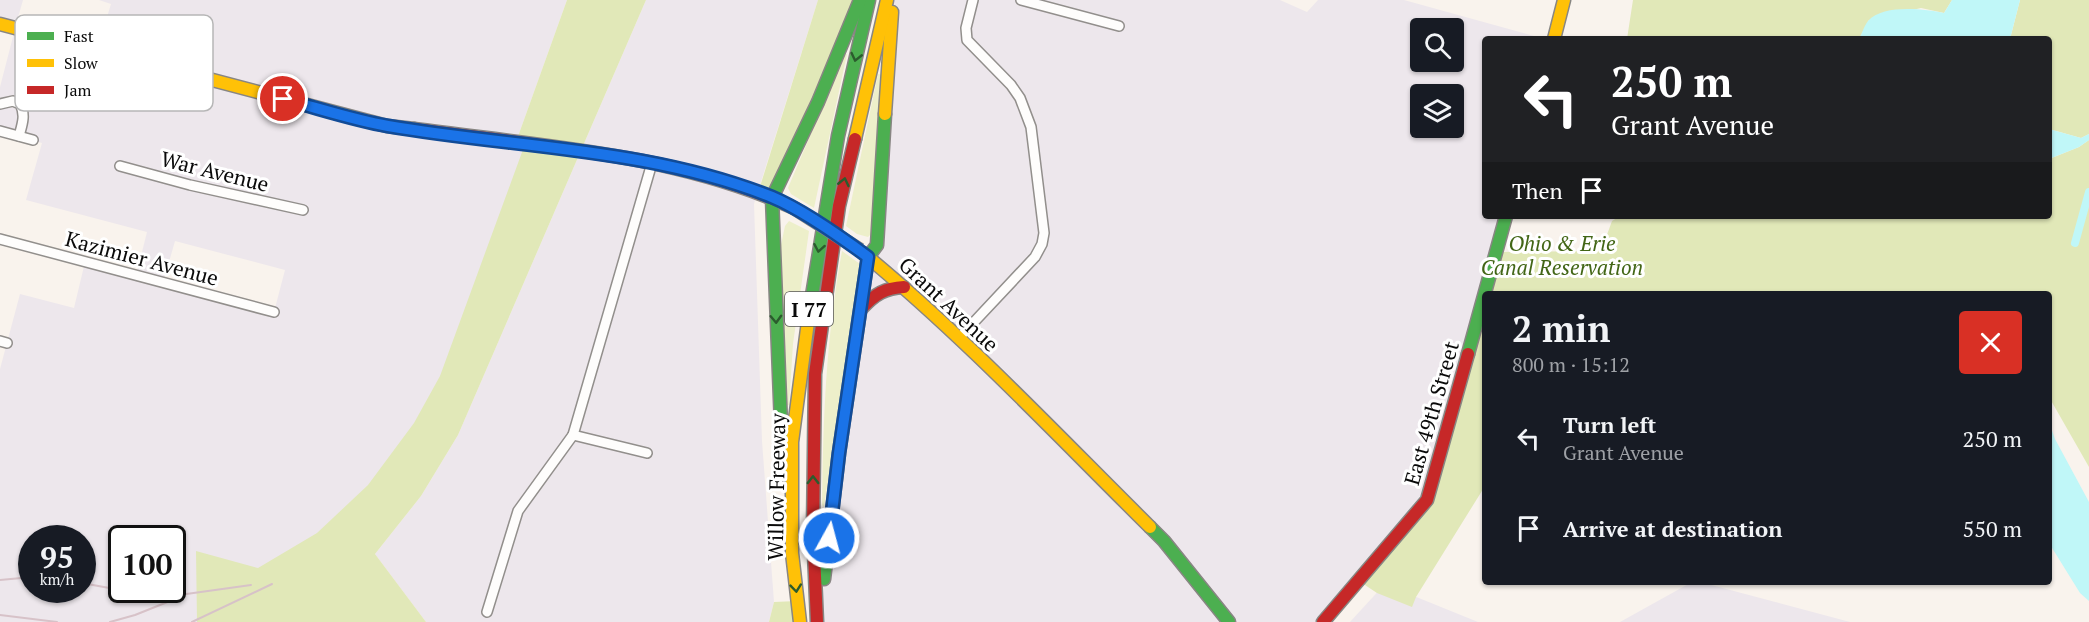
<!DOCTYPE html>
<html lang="en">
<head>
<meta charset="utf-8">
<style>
	body { margin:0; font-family:"PT Serif",serif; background:#20242c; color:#f1f3f6; height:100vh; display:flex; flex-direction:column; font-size:22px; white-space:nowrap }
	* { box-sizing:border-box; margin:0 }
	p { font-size:20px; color:#9ea1a6 }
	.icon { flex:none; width:33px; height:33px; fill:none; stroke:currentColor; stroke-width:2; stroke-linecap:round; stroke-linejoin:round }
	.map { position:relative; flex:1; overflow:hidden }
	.side { position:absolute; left:1482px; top:291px; width:570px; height:294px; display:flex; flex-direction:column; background:#171b24; border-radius:6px; box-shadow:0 2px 4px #0004 }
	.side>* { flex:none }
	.guide { position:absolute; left:1482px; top:36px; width:570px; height:183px; border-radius:6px; box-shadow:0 2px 4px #0004; background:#202124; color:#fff; overflow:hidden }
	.buttons { position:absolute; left:1410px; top:18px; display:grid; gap:12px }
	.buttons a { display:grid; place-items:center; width:54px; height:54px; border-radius:6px; background:#171b24; box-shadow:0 2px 4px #0004; font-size:30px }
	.speed { position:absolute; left:18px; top:525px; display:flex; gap:12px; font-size:30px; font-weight:700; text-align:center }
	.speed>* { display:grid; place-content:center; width:78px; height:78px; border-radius:50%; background:#171b24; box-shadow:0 2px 4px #0004; line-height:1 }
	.speed small { font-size:15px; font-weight:400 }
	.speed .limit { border:3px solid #111; border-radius:9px; background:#fff; color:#111 }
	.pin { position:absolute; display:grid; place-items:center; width:51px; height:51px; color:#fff; margin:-26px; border:3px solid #fff; border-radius:50%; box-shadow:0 2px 6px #0007 }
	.me { position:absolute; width:66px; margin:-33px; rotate:7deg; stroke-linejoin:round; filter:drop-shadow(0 0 4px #0008) }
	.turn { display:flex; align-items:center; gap:21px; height:126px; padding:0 30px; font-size:27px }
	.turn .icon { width:78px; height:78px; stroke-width:2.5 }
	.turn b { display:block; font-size:42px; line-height:51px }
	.then { display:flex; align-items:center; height:57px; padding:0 30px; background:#0003; gap:12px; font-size:22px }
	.round { display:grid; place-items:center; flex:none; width:63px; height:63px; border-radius:6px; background:#20242c }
	.overview { display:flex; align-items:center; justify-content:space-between; height:102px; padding:0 30px }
	h1 { font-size:36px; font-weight:700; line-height:45px }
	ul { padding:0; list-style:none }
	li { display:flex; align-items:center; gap:18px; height:90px; padding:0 30px }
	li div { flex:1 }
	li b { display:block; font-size:22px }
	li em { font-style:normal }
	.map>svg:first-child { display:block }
	.industrial { fill:#ede7ec; fill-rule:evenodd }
	.green { fill:#edefca }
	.forest { fill:#e1e8b8 }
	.water { fill:#c0f7f8 }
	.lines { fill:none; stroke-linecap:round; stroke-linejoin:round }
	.canal { stroke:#c0f7f8; stroke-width:8 }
	.street-casing { stroke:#928f8c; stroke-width:12 }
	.fast-casing { stroke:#888683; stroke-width:15 }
	.slow-casing { stroke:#888683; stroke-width:15 }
	.jam-casing { stroke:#888683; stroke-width:15 }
	.street { stroke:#fefdfc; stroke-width:9 }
	.fast { stroke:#4caf50; stroke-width:12 }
	.slow { stroke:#ffc107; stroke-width:12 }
	.jam { stroke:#c62828; stroke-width:12 }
	.rail { stroke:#d7c2c8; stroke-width:2 }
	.jam-bridge-casing { stroke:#888683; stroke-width:15; stroke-linecap:butt }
	.jam-bridge { stroke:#c62828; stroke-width:12 }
	.oneway { stroke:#2b5c2d }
	.route-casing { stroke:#114b97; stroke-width:15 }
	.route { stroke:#1a73e8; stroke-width:10 }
	.labels { text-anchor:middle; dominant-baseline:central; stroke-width:6; stroke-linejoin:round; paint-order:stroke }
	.shield { fill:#fff; stroke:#545454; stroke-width:1.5 }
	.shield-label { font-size:20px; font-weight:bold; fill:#0a0a0a }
	.street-label { font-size:21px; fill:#0a0a0a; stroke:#fff }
	.park-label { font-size:21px; font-style:italic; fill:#426616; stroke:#fff }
	.key { fill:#fff; stroke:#b6b6b6; stroke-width:1.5 }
	.key-label { font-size:16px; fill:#0a0a0a }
</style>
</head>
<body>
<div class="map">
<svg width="2089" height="622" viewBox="0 0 2089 622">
	<rect width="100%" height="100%" fill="#f9f3ed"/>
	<g class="industrial">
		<path d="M 0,0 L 23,0 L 15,28 L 97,50 L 111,4 L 99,0 L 567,0 L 516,142 L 544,146 L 398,481 L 197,619 L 197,622 L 0,622 L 0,369 L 20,294 L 74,308 L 85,262 L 136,276 L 147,232 L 26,200 L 42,143 L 0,131 L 0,87 L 15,29 L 0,24 ZM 175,241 L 285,270 L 274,312 L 163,283 ZM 32,538 L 82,538 L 82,590 L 32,590 ZM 122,538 L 172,538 L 172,590 L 122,590 Z"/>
		<path d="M 646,0 L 818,0 L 754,204 L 762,441 L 774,602 L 769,622 L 426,622 L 375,554 L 421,496 L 458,435 Z"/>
		<path d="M 893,0 L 1280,0 L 1307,12 L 1318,0 L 1404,0 L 1545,39 L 1485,39 L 1485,216 L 1506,216 L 1433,483 L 1323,622 L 819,622 L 868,257 ZM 1420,28 L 1454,28 L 1454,62 L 1420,62 ZM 1420,94 L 1454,94 L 1454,128 L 1420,128 Z"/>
		<path d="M 1692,582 L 1700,582 L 1850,622 L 1620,622 Z"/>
		<path d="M 1384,585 L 1404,592 L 1478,622 L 1350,622 Z"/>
	</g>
	<g class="green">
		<path d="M 847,54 L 814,208 L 791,194 L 788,188 L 844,55 Z"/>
		<path d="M 878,74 L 883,75 L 872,233 L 868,237 L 857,234 L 846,226 Z"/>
		<path d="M 789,221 L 809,231 L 793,344 L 789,405 L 785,406 L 781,245 L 785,226 Z"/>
		<path d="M 842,251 L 860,264 L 824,507 L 822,505 C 823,417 826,338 842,251 Z"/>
	</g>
	<g class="forest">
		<path d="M 567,0 L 646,0 L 458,435 L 421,496 L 375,554 L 426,622 L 197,622 L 196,551 L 258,568 L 317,533 L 368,485 L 414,423 L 440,376 L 525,144 L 516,142 Z"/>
		<path d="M 818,0 L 860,0 L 772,198 L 758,193 Z"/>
		<path d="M 1633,0 L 1952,0 L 1944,13 L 1921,8 L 1869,20 L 1859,39 L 1627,39 Z"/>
		<path d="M 2020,0 L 2089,0 L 2089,134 L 2081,138 L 2049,129 L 2049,39 L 2010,39 Z"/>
		<path d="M 2089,140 L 2089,467 L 2049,397 L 2049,294 L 1485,294 L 1485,486 L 1416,597 L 1412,607 L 1377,593 L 1359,581 L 1418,512 L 1496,252 L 1601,251 L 1612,221 L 1620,216 L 2049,216 L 2049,159 L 2079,147 Z"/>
		<path d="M 797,601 L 800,622 L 769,622 L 774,602 Z"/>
	</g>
	<g class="water">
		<path d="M 1952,0 L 2020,0 L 2010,39 L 1859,39 C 1862,34 1864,26 1868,21 C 1883,4 1924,9 1944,13 Z"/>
		<path d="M 2049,129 L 2081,138 L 2089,134 L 2089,140 L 2079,147 L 2049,159 Z"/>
		<path d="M 2049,422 L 2055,439 L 2089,502 L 2089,601 L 2080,593 L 2049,543 Z"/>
	</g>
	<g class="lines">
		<path class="canal" d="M 2075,243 L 2089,192"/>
		<g class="street-casing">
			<g id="street">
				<path d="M 1021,0 L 1119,26"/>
				<path d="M 0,104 L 13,101 L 20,104 C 26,115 22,125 19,136"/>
				<path d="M 0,131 L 33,140"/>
				<path d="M 120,166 L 190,185 L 303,210"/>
				<path d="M 0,239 L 274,312"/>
				<path d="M 959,338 L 1035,257 L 1042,244 L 1044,233 L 1031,127 L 1020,98 L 1011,85 L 967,40 L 966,28 L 973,0"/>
				<path d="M 0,341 L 7,343"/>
				<path d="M 573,435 L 652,163"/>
				<path d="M 487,612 L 518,511 L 573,435 L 647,453"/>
			</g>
		</g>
		<g class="fast-casing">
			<g id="fast">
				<path d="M 809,314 L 838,136 L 869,0"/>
				<path d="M 1468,354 L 1506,216"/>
				<path d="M 783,475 L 772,198 L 818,102 L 860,0"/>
				<path d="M 1150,527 L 1164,541 L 1229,622"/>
				<path d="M 824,579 L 839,453 L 868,257 L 877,245 L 885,114"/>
			</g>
		</g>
		<g class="slow-casing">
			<g id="slow">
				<path d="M 0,24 L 387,126 L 414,129"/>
				<path d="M 1554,39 L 1564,0"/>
				<path d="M 885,114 L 892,12"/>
				<path d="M 855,139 L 887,0"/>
				<path d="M 863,253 C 965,337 1056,434 1150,527"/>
				<path d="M 800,622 L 792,553 L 792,442 L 809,314"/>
			</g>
		</g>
		<g class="jam-casing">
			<g id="jam">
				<path d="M 414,129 C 541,146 676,154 794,208"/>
				<path d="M 862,308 C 875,294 885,288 904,287"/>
				<path d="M 817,622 L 813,530 L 815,374 L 839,206 L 855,139"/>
				<path d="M 1323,622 L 1427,500 L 1468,354"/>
			</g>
		</g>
		<use href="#street" class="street"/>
		<use href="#fast" class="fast"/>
		<use href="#slow" class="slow"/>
		<use href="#jam" class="jam"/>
		<g class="rail">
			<path d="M 0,580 L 32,577"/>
			<path d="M 82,583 L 142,594 L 172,596 L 251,585"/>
			<path d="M 0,615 L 57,622"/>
			<path d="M 110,622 L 135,615 L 175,599"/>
			<path d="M 192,622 L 272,584"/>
		</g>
		<g class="jam-bridge-casing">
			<path id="jam-bridge" d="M 794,208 L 860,250"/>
		</g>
		<use href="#jam-bridge" class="jam-bridge"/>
	</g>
	<defs><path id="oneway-chevron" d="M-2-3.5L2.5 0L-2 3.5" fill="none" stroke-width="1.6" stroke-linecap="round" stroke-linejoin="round" transform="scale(1.5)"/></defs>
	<g class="oneway">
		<use href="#oneway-chevron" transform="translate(856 57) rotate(103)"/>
		<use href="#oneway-chevron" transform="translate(844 182) rotate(-77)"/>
		<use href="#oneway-chevron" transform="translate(819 248) rotate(100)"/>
		<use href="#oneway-chevron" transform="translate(776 319) rotate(88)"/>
		<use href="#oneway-chevron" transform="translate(813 480) rotate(-90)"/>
		<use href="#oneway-chevron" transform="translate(796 588) rotate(84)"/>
	</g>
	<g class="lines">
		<g class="route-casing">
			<path id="route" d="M 283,99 C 318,108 353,120 388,126 C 516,148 650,148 772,197 C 803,210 841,237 868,257 L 839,453 L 829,538"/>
		</g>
		<use href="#route" class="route"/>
	</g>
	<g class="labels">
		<rect class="shield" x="785" y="292" width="48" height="34" rx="4.5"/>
		<g class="shield-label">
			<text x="809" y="309">I 77</text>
		</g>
		<g class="street-label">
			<text transform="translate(215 171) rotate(14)">War Avenue</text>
			<text transform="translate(142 258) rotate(15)">Kazimier Avenue</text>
			<text transform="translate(949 304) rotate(43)">Grant Avenue</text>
			<text transform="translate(1431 413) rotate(-74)">East 49th Street</text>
			<text transform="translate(776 487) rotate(-89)">Willow Freeway</text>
		</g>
		<g class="park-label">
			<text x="1562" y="243">Ohio &amp; Erie<tspan x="1562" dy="24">Canal Reservation</tspan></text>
		</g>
	</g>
	<rect x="15" y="15" width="198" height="96" rx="9" class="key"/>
	<rect x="27" y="32" width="27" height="8" fill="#4caf50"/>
	<rect x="27" y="59" width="27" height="8" fill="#ffc107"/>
	<rect x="27" y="86" width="27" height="8" fill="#c62828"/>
	<g class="key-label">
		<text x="64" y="42">Fast</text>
		<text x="64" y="69">Slow</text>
		<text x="64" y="96">Jam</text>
	</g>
</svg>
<div class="buttons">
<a><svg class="icon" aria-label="search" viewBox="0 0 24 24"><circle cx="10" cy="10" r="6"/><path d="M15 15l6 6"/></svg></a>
<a><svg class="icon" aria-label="layers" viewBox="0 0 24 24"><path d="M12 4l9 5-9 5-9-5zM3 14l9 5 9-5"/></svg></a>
</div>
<div class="speed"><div>95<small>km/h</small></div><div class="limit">100</div></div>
<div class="pin" style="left:283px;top:99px;background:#d93025"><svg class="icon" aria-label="arrive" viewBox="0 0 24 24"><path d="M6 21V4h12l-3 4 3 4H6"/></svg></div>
<svg class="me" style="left:829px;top:538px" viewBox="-20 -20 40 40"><circle r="17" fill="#1a73e8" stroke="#fff" stroke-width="3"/><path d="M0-11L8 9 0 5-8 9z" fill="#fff"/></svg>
<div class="guide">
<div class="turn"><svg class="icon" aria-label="left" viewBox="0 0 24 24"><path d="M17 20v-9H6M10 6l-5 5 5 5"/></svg><div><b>250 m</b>Grant Avenue</div></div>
<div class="then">Then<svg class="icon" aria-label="arrive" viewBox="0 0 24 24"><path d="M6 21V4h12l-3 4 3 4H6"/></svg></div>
</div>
<section class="side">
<div class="overview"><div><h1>2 min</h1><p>800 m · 15:12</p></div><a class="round" style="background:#d93025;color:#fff"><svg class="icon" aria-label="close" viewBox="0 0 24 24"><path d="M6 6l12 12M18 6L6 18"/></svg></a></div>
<ul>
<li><svg class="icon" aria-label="left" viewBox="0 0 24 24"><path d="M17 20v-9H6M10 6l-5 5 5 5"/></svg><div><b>Turn left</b><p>Grant Avenue</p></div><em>250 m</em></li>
<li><svg class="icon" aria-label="arrive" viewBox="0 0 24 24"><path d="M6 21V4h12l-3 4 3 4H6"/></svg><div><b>Arrive at destination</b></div><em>550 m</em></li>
</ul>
</section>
</div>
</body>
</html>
